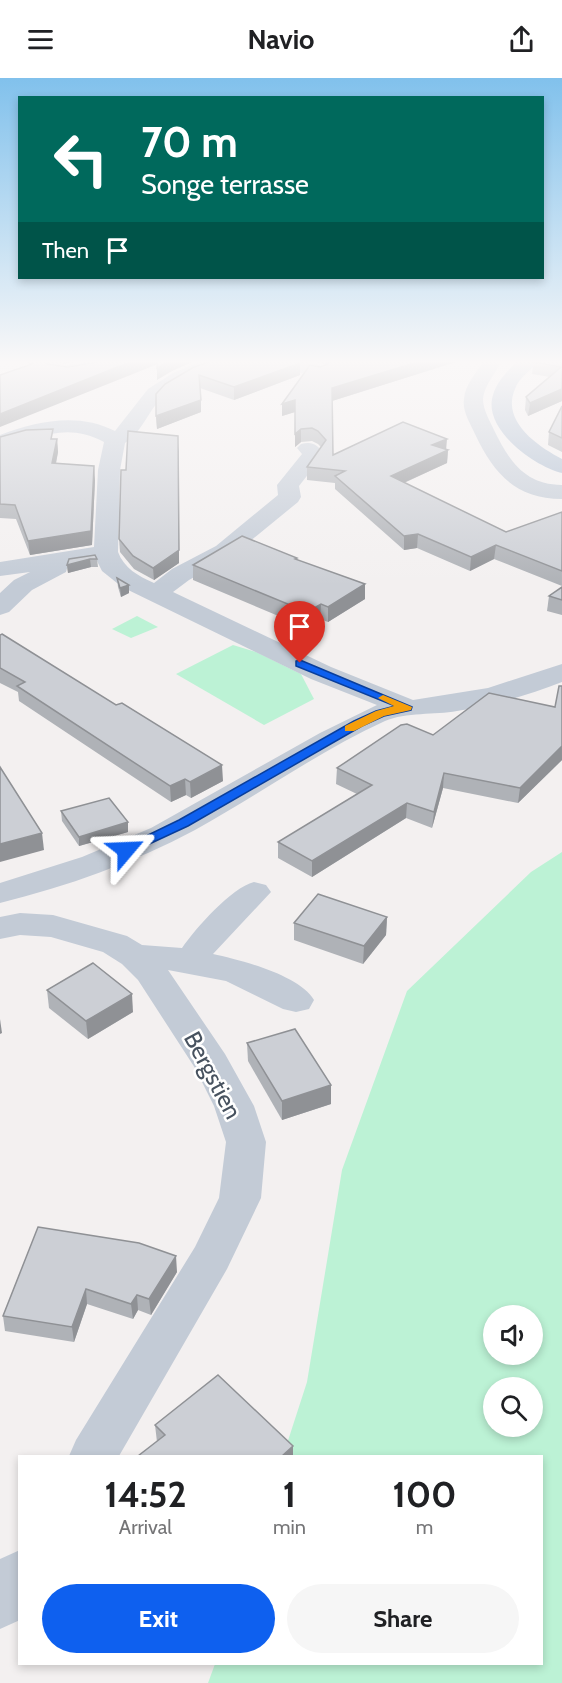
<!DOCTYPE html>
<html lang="en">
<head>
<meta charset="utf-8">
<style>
	body { margin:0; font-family:Cabin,sans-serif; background:#f6f6f6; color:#202124; height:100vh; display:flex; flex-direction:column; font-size:22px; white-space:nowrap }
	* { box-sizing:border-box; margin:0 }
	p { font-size:20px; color:#757577 }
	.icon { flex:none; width:33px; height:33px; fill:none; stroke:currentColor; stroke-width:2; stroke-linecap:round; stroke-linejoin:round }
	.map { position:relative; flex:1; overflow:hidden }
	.side { position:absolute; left:18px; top:1377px; width:525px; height:210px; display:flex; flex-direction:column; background:#fff; border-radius:0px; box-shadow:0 3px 9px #0003 }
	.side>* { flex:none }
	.guide { position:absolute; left:18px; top:18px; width:526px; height:183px; border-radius:0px; box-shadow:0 3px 9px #0003; background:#00695c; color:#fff; overflow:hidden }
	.controls { position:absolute; left:483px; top:1227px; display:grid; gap:12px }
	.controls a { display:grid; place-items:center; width:60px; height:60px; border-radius:50%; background:#fff; box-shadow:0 3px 9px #0003; font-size:30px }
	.pin { position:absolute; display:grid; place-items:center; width:51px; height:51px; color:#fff; margin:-62px -26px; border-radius:50% 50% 50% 0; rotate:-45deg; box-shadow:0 0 6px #0007 }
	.pin .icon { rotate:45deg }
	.me { position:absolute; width:66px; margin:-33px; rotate:64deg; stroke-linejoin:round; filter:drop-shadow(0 0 4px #0008) }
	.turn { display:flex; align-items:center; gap:21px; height:126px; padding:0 24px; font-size:27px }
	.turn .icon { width:78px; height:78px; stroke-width:2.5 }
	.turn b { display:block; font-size:42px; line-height:51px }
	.then { display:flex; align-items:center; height:57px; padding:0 24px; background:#0003; gap:12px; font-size:22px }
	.eta { display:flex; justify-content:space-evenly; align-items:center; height:102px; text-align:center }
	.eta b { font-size:36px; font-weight:700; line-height:42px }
	.action { display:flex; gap:12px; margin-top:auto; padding:12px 24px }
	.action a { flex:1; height:69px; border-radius:36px; background:#0e60ef; color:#fff; font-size:24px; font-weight:700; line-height:69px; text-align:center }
	.action a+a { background:#f6f6f6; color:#202124 }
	header { display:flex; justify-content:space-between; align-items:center; height:78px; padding:0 24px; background:#fff; font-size:27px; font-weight:700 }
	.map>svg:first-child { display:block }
	.green { fill:#bcf2d5; fill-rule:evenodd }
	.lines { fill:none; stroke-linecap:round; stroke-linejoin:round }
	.minor { fill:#c3cbd6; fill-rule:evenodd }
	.major { fill:#aebdd0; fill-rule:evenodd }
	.wall { fill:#afb2b7 }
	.shaded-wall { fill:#8f9195 }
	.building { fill:#cccfd5; stroke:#8f9195; stroke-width:1.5 }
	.route { fill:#0e60ef; stroke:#093e9b; stroke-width:1.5 }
	.slow { fill:#f59e0b }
	.labels { text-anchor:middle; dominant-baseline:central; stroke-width:5; stroke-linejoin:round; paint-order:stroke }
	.near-street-label { font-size:24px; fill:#47525f; stroke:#fff }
</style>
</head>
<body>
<header><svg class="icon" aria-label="menu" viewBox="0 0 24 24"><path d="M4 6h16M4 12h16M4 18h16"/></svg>Navio<svg class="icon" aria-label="share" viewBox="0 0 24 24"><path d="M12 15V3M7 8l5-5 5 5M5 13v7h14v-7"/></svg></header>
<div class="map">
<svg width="562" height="1605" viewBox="0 0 562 1605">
	<rect width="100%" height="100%" fill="#f3f0f0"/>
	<g class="green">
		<path d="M 137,538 L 158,549 L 131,560 L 112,551 Z"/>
		<path d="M 233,567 L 256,574 L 301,596 L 314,621 L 264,647 L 176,596 Z"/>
		<path d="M 562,774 L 562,1605 L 208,1605 L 215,1586 L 542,1586 L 542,1378 L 283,1378 L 307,1304 L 342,1092 L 407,913 L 531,794 ZM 494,1238 L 532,1238 L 532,1276 L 494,1276 ZM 494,1310 L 532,1310 L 532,1348 L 494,1348 Z"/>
	</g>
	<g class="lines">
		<g class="minor">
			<path d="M 43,282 L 62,282 L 60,287 L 63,288 L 101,282 L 150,282 L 148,286 L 141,288 C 122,291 66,304 51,297 C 46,296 43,292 41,288 Z"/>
			<path d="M 204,282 L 238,282 L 236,286 C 209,293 175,302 157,325 C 146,339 140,355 125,365 L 120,392 L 118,474 C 124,490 138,498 154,505 L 172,491 L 216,468 L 278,417 L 277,407 L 302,376 L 297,370 L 301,366 C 312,363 317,366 324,376 L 299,408 L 301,419 L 298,424 L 232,478 L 189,502 L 173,514 L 331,589 L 413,622 L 488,610 L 562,586 L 562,604 C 528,617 493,628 457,633 C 435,637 406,634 385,643 C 319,673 259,717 195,752 C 133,785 68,808 0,825 L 0,805 L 82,779 L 151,750 L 320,655 L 377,627 L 311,601 L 122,509 L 102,493 L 97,483 L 68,487 L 66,494 L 32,512 L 9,534 L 0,537 L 0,515 L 14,502 L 30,494 L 0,498 L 0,484 L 94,469 L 98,392 L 104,364 C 65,343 38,361 0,370 L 0,357 C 36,343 79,334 115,353 L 148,311 L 173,295 Z"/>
			<path d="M 261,282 L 297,282 L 326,289 L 329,293 L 326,297 L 319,299 L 263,286 Z"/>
			<path d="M 491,282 L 497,284 L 499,288 C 493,298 484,309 483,321 C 483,332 490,343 494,352 C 509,383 525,407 562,407 L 562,421 C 515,420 494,396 475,356 C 470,345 462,333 464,321 C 465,307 476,295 483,284 Z"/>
			<path d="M 254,804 L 266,807 L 271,814 L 213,876 C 241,882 299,897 314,922 L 309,931 L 296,934 L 283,931 L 226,903 L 168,892 L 225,976 L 254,1028 L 266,1064 L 261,1120 L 227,1191 L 119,1378 L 69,1378 L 76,1362 L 195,1169 L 219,1120 L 226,1064 L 214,1028 L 195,990 L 138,902 L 122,886 L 103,874 L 51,859 L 20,857 L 0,861 L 0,839 L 20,835 L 53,837 L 127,858 L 142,867 L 182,870 C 196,850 231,810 254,804 Z"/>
			<path d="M 20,1472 L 20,1542 L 0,1551 L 0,1481 Z"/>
		</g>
		<path class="major" d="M 519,282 L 539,282 C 532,292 519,299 515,311 C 501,343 537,368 562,381 L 562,395 C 535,389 486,353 492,321 C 495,305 507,293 519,282 Z"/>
	</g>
	<g class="wall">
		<path d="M 216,282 L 300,285 L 300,297 L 234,322 L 200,310 L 201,334 L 157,351 L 156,338 Z"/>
		<path d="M 308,282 L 462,282 L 332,323 L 333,377 L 448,372 L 447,385 L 404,405 L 506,454 L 562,434 L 562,508 L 494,481 L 470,493 L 417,470 L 404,472 L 335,411 L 335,405 L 307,402 L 307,389 L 321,369 L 318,366 L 312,363 L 301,364 L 295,369 L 295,334 L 282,338 L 320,289 L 327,287 Z"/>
		<path d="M 562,282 L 562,323 L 528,338 L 525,332 L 526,319 L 550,299 L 532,296 L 534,284 Z"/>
		<path d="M 562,328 L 562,374 L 548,367 L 549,354 Z"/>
		<path d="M 0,359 L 57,361 L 58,374 L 56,386 L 95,402 L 92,467 L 30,477 L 16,441 L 0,440 Z"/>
		<path d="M 119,461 L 179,485 L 154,502 L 134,491 L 120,474 Z"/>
		<path d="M 95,477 L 97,481 L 98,489 L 91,489 L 68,495 L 67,487 Z"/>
		<path d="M 297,482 L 365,506 L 365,521 L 328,544 L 320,541 L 307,550 L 193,502 L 193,487 Z"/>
		<path d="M 117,500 L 129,507 L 129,515 L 121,519 L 118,509 Z"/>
		<path d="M 562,509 L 562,537 L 547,533 L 549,518 Z"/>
		<path d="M 0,557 L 223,703 L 191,720 L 186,717 L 171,724 L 19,623 L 18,614 L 0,605 Z"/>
		<path d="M 562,608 L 562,682 L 518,725 L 443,710 L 432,750 L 406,740 L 312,799 L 278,780 L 278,764 L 357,716 L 336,706 L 337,690 L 433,657 L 555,629 Z"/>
		<path d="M 61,733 L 128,754 L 79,768 L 62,743 Z"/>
		<path d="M 387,839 L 386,857 L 363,886 L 294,862 L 294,845 Z"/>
		<path d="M 47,912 L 133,934 L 88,961 L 49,930 Z"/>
		<path d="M 247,965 L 331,1007 L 331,1026 L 282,1042 L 248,983 Z"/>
		<path d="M 38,1149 L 177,1194 L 151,1237 L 138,1232 L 133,1241 L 87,1226 L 74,1264 L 5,1253 L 3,1238 Z"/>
		<path d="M 155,1347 L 293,1368 L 293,1378 L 138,1378 L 157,1364 Z"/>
	</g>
	<g class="shaded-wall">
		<path d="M 63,282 L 84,282 L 63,286 Z"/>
		<path d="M 135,282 L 157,282 L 158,286 L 0,349 L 0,336 Z"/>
		<path d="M 169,282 L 197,282 L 172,293 L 157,302 L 157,290 Z"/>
		<path d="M 424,282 L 462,282 L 332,323 L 332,310 Z"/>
		<path d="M 300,285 L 300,297 L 234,322 L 234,309 Z"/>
		<path d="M 562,311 L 562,323 L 528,338 L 530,325 Z"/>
		<path d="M 201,322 L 201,334 L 157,351 L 156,338 Z"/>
		<path d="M 295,322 L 295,334 L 282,338 L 282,326 Z"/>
		<path d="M 301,351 L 301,364 L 295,369 L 295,356 Z"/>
		<path d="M 57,361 L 58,374 L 53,399 L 52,385 Z"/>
		<path d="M 447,361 L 446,373 L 448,372 L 447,385 L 390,411 L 391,398 L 432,367 Z"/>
		<path d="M 179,369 L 179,485 L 154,502 L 153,490 Z"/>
		<path d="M 94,388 L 95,402 L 92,467 L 30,477 L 28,463 Z"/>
		<path d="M 418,456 L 417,470 L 404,472 L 404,458 Z"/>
		<path d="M 496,467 L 494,481 L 470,493 L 471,479 Z"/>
		<path d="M 90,481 L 91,489 L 68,495 L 67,487 Z"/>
		<path d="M 365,506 L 365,521 L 328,544 L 328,529 Z"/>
		<path d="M 129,507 L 129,515 L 121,519 L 120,510 Z"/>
		<path d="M 321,526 L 320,541 L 307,550 L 307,534 Z"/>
		<path d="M 562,668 L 562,682 L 518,725 L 520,710 Z"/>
		<path d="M 222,687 L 223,703 L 191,720 L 190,704 Z"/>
		<path d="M 444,695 L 443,710 L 432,750 L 434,734 Z"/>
		<path d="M 185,701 L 186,717 L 171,724 L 170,708 Z"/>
		<path d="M 407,725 L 406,740 L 312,799 L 312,783 Z"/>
		<path d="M 128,744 L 128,754 L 79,768 L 79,759 Z"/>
		<path d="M 42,755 L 44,772 L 0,784 L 0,766 Z"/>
		<path d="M 387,839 L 386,857 L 363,886 L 364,868 Z"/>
		<path d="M 132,916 L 133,934 L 88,961 L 86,943 Z"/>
		<path d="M 0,941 L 2,955 L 0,956 Z"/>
		<path d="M 331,1007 L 331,1026 L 282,1042 L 282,1023 Z"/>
		<path d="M 176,1178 L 177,1194 L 151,1237 L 149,1221 Z"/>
		<path d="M 86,1211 L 87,1226 L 74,1264 L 72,1249 Z"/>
		<path d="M 137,1217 L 138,1232 L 133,1241 L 131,1226 Z"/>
		<path d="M 293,1368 L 293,1378 L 282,1378 Z"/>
	</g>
	<g class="building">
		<path d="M 30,282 L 43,282 L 47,286 L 68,289 L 109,282 L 135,282 L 0,336 L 0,297 L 32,286 L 27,284 Z"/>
		<path d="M 157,282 L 169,282 L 157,290 Z"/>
		<path d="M 216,282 L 290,282 L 300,285 L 234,309 L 199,297 L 201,322 L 156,338 L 156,316 L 165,306 L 194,289 Z"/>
		<path d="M 331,282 L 424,282 L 332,310 L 333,377 L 403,344 L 447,361 L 432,367 L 448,372 L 391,398 L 506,454 L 562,434 L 562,493 L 496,467 L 471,479 L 418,456 L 404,458 L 335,398 L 345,393 L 307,389 L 326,362 L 318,353 L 312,350 L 301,351 L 295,356 L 295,322 L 282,326 L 310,287 L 320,289 L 328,286 Z"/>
		<path d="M 536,282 L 562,282 L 562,311 L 530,325 L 526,319 L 561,289 L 534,284 Z"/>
		<path d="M 562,328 L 562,360 L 549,354 Z"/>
		<path d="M 53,351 L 51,361 L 57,361 L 52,385 L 94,388 L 91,453 L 28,463 L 15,427 L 0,426 L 0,359 L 26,352 Z"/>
		<path d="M 128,353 L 178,358 L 179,472 L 153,490 L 133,478 L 119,461 L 121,392 L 126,392 Z"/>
		<path d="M 242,458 L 297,480 L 295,481 L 365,506 L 328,529 L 321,526 L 307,534 L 193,487 Z"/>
		<path d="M 95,477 L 97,481 L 90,481 L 67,487 L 69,481 Z"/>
		<path d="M 117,500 L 129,507 L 120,510 Z"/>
		<path d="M 562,509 L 562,522 L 549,518 Z"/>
		<path d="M 2,556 L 116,627 L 122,625 L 222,687 L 190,704 L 185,701 L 170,708 L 17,608 L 25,604 L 0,590 L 0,557 Z"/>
		<path d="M 559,608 L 562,608 L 562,668 L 520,710 L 444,695 L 434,734 L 407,725 L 312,783 L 278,764 L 372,707 L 337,690 L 401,647 L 407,646 L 433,657 L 489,615 L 555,629 Z"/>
		<path d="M 0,689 L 42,755 L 0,766 Z"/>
		<path d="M 109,720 L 128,744 L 79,759 L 61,733 Z"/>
		<path d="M 318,816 L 387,839 L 364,868 L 294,845 Z"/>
		<path d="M 93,885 L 132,916 L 86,943 L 47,912 Z"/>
		<path d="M 295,951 L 331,1007 L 282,1023 L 247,965 Z"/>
		<path d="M 38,1149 L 139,1165 L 176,1178 L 149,1221 L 137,1217 L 131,1226 L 86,1211 L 72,1249 L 3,1238 Z"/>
		<path d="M 218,1297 L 293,1368 L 282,1378 L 138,1378 L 165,1357 L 155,1347 Z"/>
	</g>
	<linearGradient id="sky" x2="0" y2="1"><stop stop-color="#81c1ec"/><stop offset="0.56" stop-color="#faf8f8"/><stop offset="1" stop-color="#faf8f8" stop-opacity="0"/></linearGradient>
	<rect width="562" height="507" fill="url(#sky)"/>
	<path class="route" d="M 300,582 L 412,629 L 411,632 L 384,638 L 362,648 L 188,748 L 130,775 L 121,775 L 119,772 L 121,770 L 179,742 L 354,643 L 376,633 L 395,628 L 296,588 L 296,583 Z"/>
	<path class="slow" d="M 383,617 L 412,629 L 411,632 L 384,638 L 354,653 L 345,653 L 345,648 L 376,633 L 394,628 L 378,620 Z"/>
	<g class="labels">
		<g class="near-street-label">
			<text transform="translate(213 997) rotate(62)">Bergstien</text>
		</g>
	</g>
</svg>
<div class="controls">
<a><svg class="icon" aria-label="sound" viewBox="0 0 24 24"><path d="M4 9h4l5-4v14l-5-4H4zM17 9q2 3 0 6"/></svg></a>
<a><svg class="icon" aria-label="search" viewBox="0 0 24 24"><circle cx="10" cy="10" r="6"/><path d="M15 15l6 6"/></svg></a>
</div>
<div class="pin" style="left:300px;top:585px;background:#d93025"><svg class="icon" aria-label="arrive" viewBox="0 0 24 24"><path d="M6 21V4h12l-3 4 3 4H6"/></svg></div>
<svg class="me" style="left:126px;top:772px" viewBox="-20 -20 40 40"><path d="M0-17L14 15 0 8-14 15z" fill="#0e60ef" stroke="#fff" stroke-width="4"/></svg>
<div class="guide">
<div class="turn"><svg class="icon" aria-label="left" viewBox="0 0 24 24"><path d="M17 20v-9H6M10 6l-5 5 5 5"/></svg><div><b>70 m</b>Songe terrasse</div></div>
<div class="then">Then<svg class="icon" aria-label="arrive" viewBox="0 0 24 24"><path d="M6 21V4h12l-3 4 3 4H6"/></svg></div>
</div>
<section class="side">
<div class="eta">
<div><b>14:52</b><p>Arrival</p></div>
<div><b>1</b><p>min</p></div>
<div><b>100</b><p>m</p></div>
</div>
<div class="action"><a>Exit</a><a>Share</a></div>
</section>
</div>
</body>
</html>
